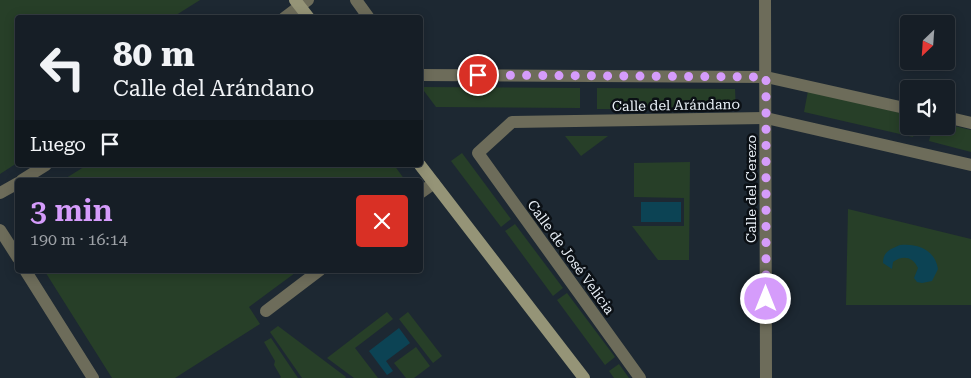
<!DOCTYPE html>
<html lang="es">
<head>
<meta charset="utf-8">
<style>
	body { margin:0; font-family:"Roboto Serif",serif; background:#232b32; color:#f1f3f6; height:100vh; display:flex; flex-direction:column; font-size:19px; white-space:nowrap }
	* { box-sizing:border-box; margin:0 }
	p { font-size:16px; color:#9ea2a7 }
	.icon { flex:none; width:28px; height:28px; fill:none; stroke:currentColor; stroke-width:2; stroke-linecap:round; stroke-linejoin:round }
	.map { position:relative; flex:1; overflow:hidden }
	.drawer { position:absolute; left:15px; top:178px; width:408px; height:95px; display:flex; flex-direction:column; background:#161e26; border-radius:5px; box-shadow:0 2px 12px #0003,0 0 0 1px #353c43 }
	.drawer>* { flex:none }
	.guide { position:absolute; left:15px; top:15px; width:408px; height:152px; border-radius:5px; box-shadow:0 2px 12px #0003,0 0 0 1px #353c43; background:#161e26; color:#f1f3f6; overflow:hidden }
	.needle { width:32px; rotate:205deg }
	.fabs { position:absolute; left:900px; top:15px; display:grid; gap:10px }
	.fabs a { display:grid; place-items:center; width:55px; height:55px; border-radius:5px; background:#161e26; box-shadow:0 2px 12px #0003,0 0 0 1px #353c43; font-size:25px }
	.pin { position:absolute; display:grid; place-items:center; width:42px; height:42px; color:#fff; margin:-21px; border:2px solid #fff; border-radius:50%; box-shadow:0 1px 5px #0007 }
	.me { position:absolute; width:55px; margin:-28px; rotate:0deg; stroke-linejoin:round; filter:drop-shadow(0 0 4px #0008) }
	.turn { display:flex; align-items:center; gap:18px; height:105px; padding:0 15px; font-size:22px }
	.turn .icon { width:65px; height:65px; stroke-width:2.5 }
	.turn b { display:block; font-size:35px; line-height:42px }
	.then { display:flex; align-items:center; height:48px; padding:0 15px; background:#0003; gap:10px; font-size:19px }
	.round { display:grid; place-items:center; flex:none; width:52px; height:52px; border-radius:5px; background:#232b32 }
	.overview { display:flex; align-items:center; justify-content:space-between; height:85px; padding:0 15px }
	h1 { font-size:30px; font-weight:600; line-height:38px; color:#d59cfb }
	.map>svg:first-child { display:block }
	.green { fill:#273f28 }
	.water { fill:#0c4354 }
	.lines { fill:none; stroke-linecap:round; stroke-linejoin:round }
	.street { stroke:#6d6c5a; stroke-width:12 }
	.secondary { stroke:#959477; stroke-width:12 }
	.route { stroke:#d59cfb; stroke-width:9; stroke-dasharray:0 16.2 }
	.labels { text-anchor:middle; dominant-baseline:central; stroke-width:5; stroke-linejoin:round; paint-order:stroke }
	.street-label { font-size:14px; fill:#e8eff6; stroke:#0b1015 }
</style>
</head>
<body>
<div class="map">
<svg width="971" height="378" viewBox="0 0 971 378">
	<rect width="100%" height="100%" fill="#1d2832"/>
	<g class="green">
		<path d="M 0,0 L 200,0 L 173,17 L 18,18 L 17,163 L 0,174 Z"/>
		<path d="M 421,87 L 580,88 L 580,108 L 436,107 Z"/>
		<path d="M 597,88 L 735,89 L 736,110 L 597,109 Z"/>
		<path d="M 808,91 L 909,115 L 909,126 L 916,126 L 913,137 L 804,112 Z"/>
		<path d="M 946,124 L 971,130 L 971,152 L 929,141 L 933,126 L 946,126 Z"/>
		<path d="M 565,136 L 608,136 L 581,156 Z"/>
		<path d="M 462,153 L 511,219 L 501,227 L 451,161 Z"/>
		<path d="M 690,162 L 689,260 L 658,260 L 632,226 L 684,226 L 684,198 L 634,197 L 634,163 Z"/>
		<path d="M 87,165 L 394,165 L 405,180 L 63,180 Z"/>
		<path d="M 848,209 L 971,239 L 971,305 L 846,305 Z"/>
		<path d="M 515,224 L 563,288 L 553,296 L 505,231 Z"/>
		<path d="M 44,270 L 299,270 L 249,307 L 260,324 L 175,378 L 112,378 Z"/>
		<path d="M 567,293 L 615,357 L 605,365 L 557,300 Z"/>
		<path d="M 387,312 L 393,319 L 355,348 L 378,378 L 354,378 L 327,358 Z"/>
		<path d="M 408,312 L 442,356 L 433,363 L 399,319 Z"/>
		<path d="M 278,326 L 346,377 L 345,378 L 302,378 L 270,332 Z"/>
		<path d="M 271,338 L 298,378 L 280,378 L 281,377 L 274,365 L 275,361 L 264,342 Z"/>
		<path d="M 416,347 L 430,366 L 414,378 L 406,378 L 394,363 Z"/>
		<path d="M 619,364 L 629,378 L 614,378 L 609,371 Z"/>
	</g>
	<g class="water">
		<rect x="641" y="202" width="40" height="20"/>
		<path d="M 900,245 C 918,243 935,250 938,269 L 932,281 L 922,283 L 917,282 L 914,278 L 918,268 C 913,256 902,255 893,262 L 892,269 L 883,263 C 883,251 891,249 900,245 Z"/>
		<path d="M 399,328 L 410,343 L 386,361 L 393,371 L 387,375 L 369,351 Z"/>
	</g>
	<g class="lines">
		<g class="street">
			<path d="M 356,0 L 369,18"/>
			<path d="M 765,0 L 766,378"/>
			<path d="M 284,18 L 308,0"/>
			<path d="M 420,75 L 766,77 L 909,109"/>
			<path d="M 946,117 L 971,123"/>
			<path d="M 22,180 L 46,165"/>
			<path d="M 0,193 L 18,183"/>
			<path d="M 420,193 L 434,183"/>
			<path d="M 0,230 L 18,258"/>
			<path d="M 25,270 L 93,378"/>
			<path d="M 266,311 L 320,270"/>
			<path d="M 640,378 L 478,153 L 512,122 L 766,118 L 971,165"/>
		</g>
		<g class="secondary">
			<path d="M 295,0 L 309,18"/>
			<path d="M 420,165 L 584,378"/>
		</g>
	</g>
	<g class="lines">
		<path class="route" d="M 478,75 L 766,77 L 766,299"/>
	</g>
	<g class="labels">
		<g class="street-label">
			<text transform="translate(676 105) rotate(-1)">Calle del Arándano</text>
			<text transform="translate(751 189) rotate(-90)">Calle del Cerezo</text>
			<text transform="translate(571 257) rotate(54)">Calle de José Velicia</text>
		</g>
	</g>
</svg>
<div class="fabs">
<a><svg class="needle" viewBox="-14 -14 28 28"><path d="M0-13l5 13h-10z" fill="#e53935"/><path d="M0 13l5-13h-10z" fill="#9ea2a7"/></svg></a>
<a><svg class="icon" aria-label="sound" viewBox="0 0 24 24"><path d="M4 9h4l5-4v14l-5-4H4zM17 9q2 3 0 6"/></svg></a>
</div>
<div class="pin" style="left:478px;top:75px;background:#d93025"><svg class="icon" aria-label="arrive" viewBox="0 0 24 24"><path d="M6 21V4h12l-3 4 3 4H6"/></svg></div>
<svg class="me" style="left:766px;top:299px" viewBox="-20 -20 40 40"><circle r="17" fill="#d59cfb" stroke="#fff" stroke-width="3"/><path d="M0-11L8 9 0 5-8 9z" fill="#fff"/></svg>
<div class="guide">
<div class="turn"><svg class="icon" aria-label="left" viewBox="0 0 24 24"><path d="M17 20v-9H6M10 6l-5 5 5 5"/></svg><div><b>80 m</b>Calle del Arándano</div></div>
<div class="then">Luego<svg class="icon" aria-label="arrive" viewBox="0 0 24 24"><path d="M6 21V4h12l-3 4 3 4H6"/></svg></div>
</div>
<section class="drawer">
<div class="overview"><div><h1>3 min</h1><p>190 m · 16:14</p></div><a class="round" style="background:#d93025;color:#fff"><svg class="icon" aria-label="close" viewBox="0 0 24 24"><path d="M6 6l12 12M18 6L6 18"/></svg></a></div>
</section>
</div>
</body>
</html>
